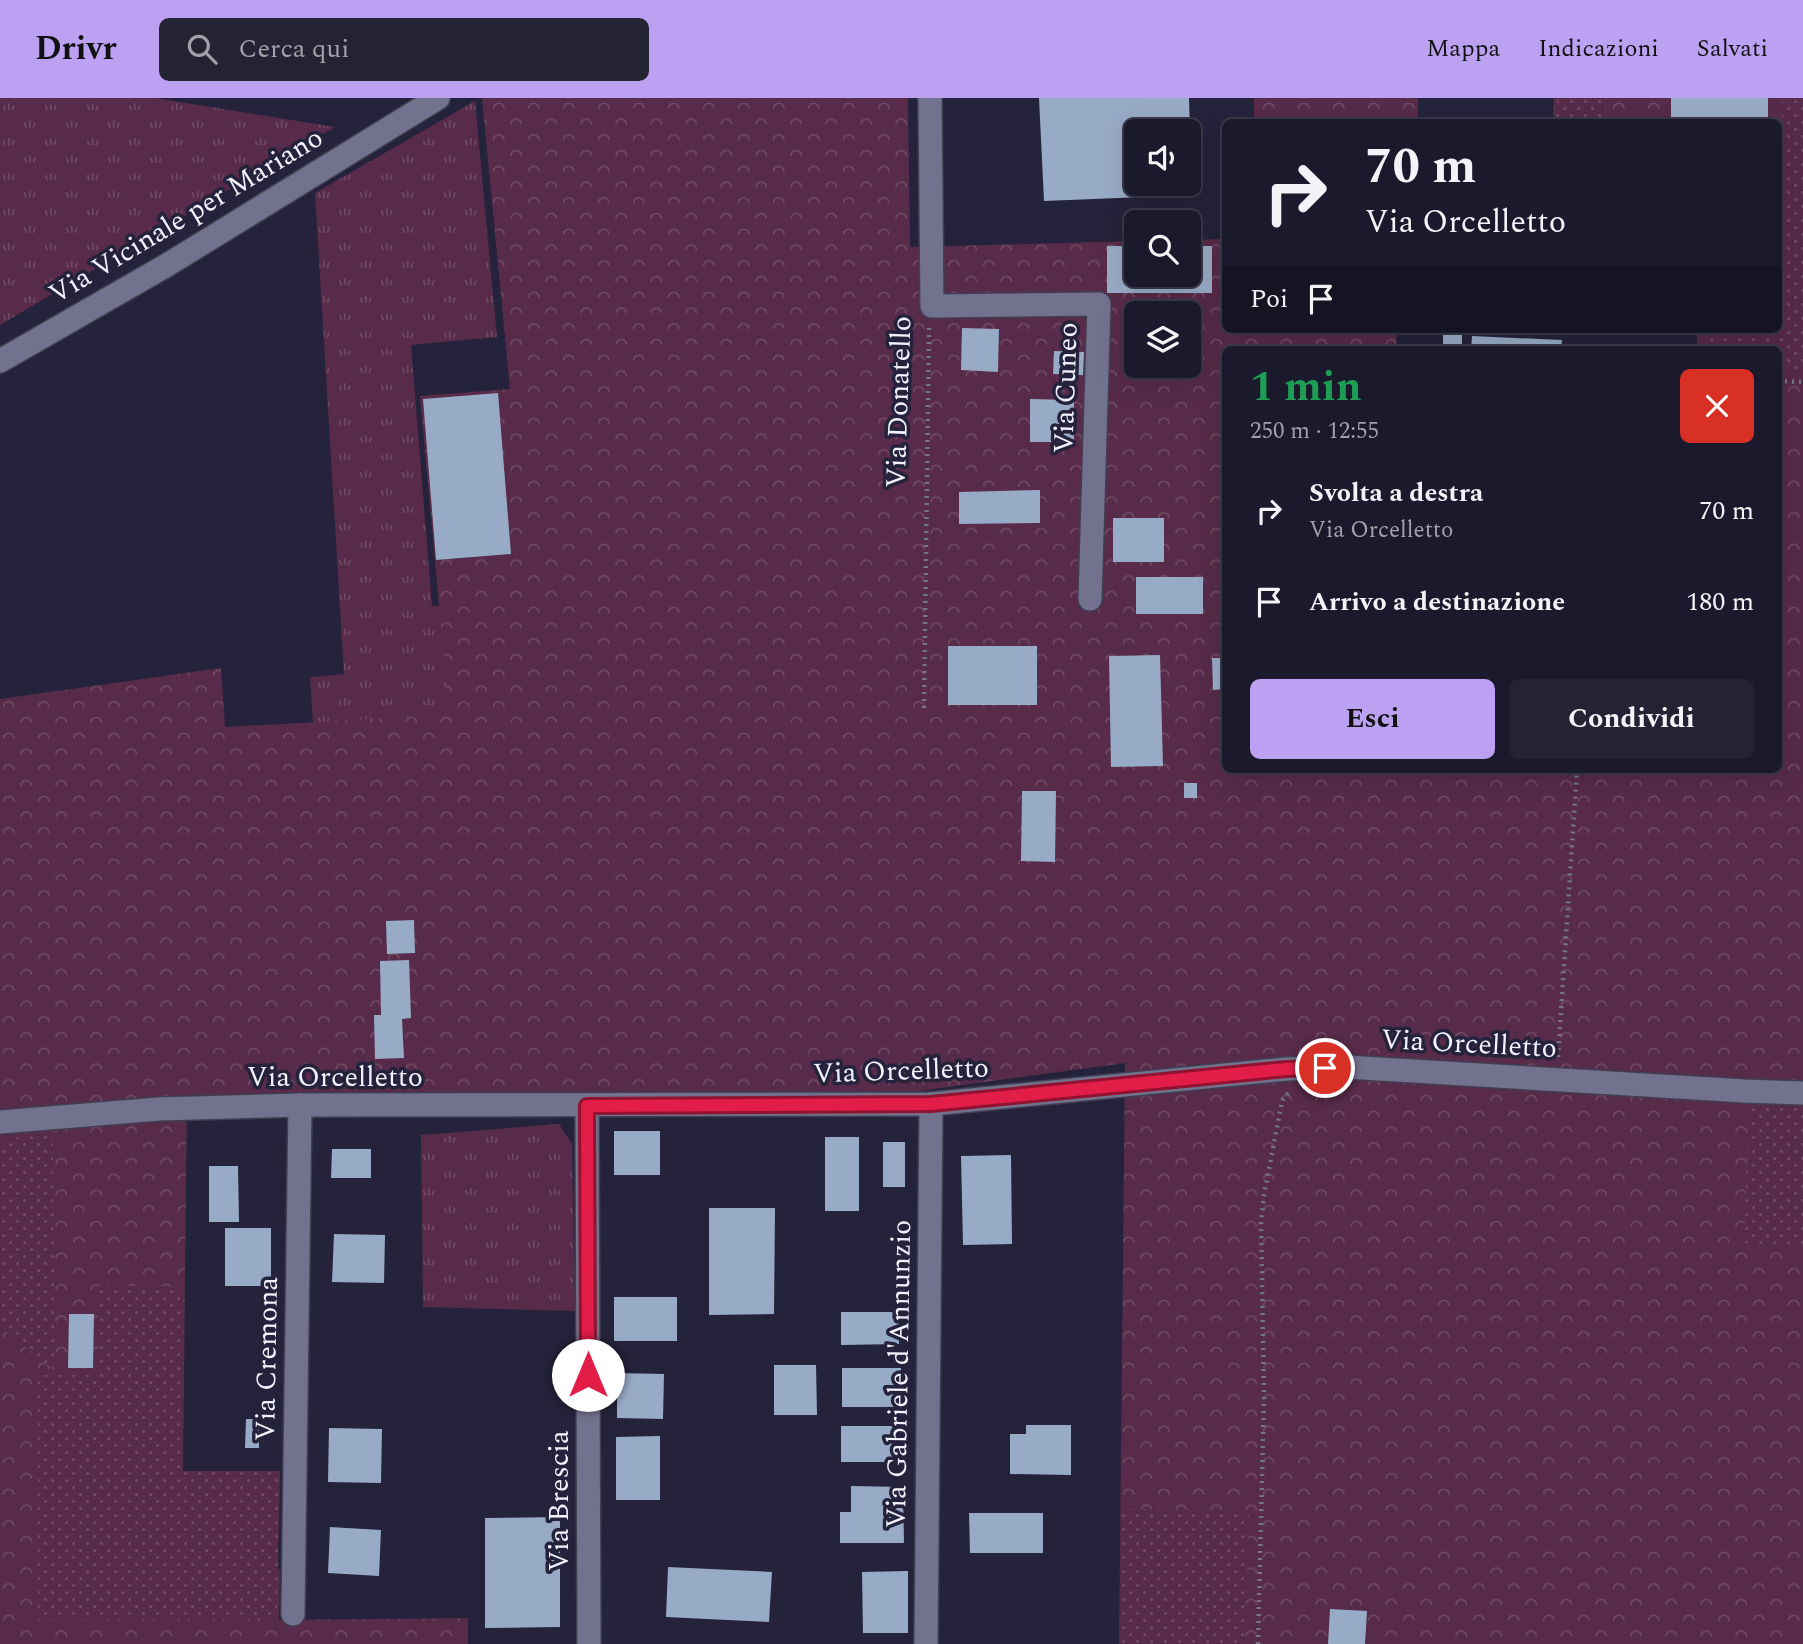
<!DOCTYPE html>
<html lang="it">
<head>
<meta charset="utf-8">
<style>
	body { margin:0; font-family:Spectral,serif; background:#242334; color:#f1f3f6; height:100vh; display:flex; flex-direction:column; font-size:26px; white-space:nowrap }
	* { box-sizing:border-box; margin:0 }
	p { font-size:23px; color:#a0a1a9 }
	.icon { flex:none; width:38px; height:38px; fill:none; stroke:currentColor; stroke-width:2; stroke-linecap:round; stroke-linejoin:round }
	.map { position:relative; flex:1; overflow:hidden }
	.side { position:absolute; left:1222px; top:248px; width:560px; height:427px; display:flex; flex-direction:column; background:#1b1a2c; border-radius:10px; box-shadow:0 7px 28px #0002,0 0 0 2px #393848 }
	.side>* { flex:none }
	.hud { position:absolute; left:1222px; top:21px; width:560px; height:214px; border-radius:10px; box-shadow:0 7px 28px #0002,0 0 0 2px #393848; background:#1b1a2c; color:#f1f3f6; overflow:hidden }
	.tools { position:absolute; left:1124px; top:21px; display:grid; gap:14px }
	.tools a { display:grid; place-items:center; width:77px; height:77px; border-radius:10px; background:#1b1a2c; box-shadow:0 7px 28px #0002,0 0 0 2px #393848; font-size:35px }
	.pin { position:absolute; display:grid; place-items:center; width:60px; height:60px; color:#fff; margin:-30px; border:4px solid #fff; border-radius:50%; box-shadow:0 2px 7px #0007 }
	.me { position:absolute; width:77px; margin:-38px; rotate:0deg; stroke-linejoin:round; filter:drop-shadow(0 0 5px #0008) }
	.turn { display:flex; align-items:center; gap:24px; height:147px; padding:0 28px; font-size:32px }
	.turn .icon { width:91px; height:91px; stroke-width:2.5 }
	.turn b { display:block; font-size:49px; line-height:60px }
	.then { display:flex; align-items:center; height:66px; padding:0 28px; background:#0003; gap:14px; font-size:26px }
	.round { display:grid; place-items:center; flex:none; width:74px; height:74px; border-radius:10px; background:#242334 }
	.summary { display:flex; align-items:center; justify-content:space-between; height:119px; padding:0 28px }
	h1 { font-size:42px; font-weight:700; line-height:52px; color:#1e9e55 }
	.primary-button { display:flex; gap:14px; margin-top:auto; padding:14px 28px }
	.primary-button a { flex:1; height:80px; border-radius:10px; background:#bca0f2; color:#111; font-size:28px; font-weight:700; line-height:80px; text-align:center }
	.primary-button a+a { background:#242334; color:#f1f3f6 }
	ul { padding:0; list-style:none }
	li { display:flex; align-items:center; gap:21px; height:91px; padding:0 28px }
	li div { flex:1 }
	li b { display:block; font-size:26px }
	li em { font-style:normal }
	header { display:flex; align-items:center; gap:42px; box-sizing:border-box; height:98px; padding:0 35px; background:#bca0f2; color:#111 }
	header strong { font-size:33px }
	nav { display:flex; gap:38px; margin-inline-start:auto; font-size:24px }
	.search { width:490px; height:63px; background:#242334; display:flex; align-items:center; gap:18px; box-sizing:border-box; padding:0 24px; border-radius:10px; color:#a0a1a9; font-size:26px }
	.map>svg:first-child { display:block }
	.grass { fill:url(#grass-tufts) }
	.park { fill:url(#park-crowns); fill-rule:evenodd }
	.garden { fill:url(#garden-dots) }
	.building { fill:#98abc6 }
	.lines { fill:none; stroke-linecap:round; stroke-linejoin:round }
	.minor-casing { stroke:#403f52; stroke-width:26 }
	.path { stroke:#757587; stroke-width:4.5; stroke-dasharray:2 5; stroke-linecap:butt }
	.minor { stroke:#72728f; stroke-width:23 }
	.route-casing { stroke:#92132f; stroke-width:18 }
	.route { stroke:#e11d48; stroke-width:12 }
	.labels { text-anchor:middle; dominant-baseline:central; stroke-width:7; stroke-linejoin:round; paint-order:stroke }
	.street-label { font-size:28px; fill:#f2f2fc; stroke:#24233b }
</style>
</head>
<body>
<header>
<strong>Drivr</strong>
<div class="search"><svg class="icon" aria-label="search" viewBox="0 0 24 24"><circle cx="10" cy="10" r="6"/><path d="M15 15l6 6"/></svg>Cerca qui</div>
<nav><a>Mappa</a><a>Indicazioni</a><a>Salvati</a></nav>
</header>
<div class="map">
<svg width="1803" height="1546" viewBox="0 0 1803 1546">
	<defs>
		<pattern id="grass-tufts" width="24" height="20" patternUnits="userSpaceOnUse" patternTransform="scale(1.75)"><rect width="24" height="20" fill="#572b49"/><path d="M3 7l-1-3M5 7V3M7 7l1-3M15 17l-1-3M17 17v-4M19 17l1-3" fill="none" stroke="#704a64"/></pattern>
		<pattern id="park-crowns" width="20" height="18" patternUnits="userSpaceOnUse" patternTransform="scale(1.75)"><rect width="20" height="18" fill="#572b49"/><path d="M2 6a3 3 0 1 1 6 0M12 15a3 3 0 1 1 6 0" fill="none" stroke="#704a64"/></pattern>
		<pattern id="garden-dots" width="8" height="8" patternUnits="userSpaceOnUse" patternTransform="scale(1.75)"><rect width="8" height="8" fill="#572b49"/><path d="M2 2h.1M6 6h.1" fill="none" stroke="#704a64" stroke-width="1.8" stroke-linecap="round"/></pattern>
	</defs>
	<rect width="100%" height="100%" fill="#24233b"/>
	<g class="grass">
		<path d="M 0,0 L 155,0 L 335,29 L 0,227 Z"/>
		<path d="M 475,3 L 497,239 L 411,247 L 432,508 L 526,502 L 326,817 L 310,579 L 344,576 L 315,95 Z"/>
		<path d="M 559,1026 L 572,1046 L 575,1213 L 423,1209 L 421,1037 Z"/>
	</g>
	<g class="park">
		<path d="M 482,0 L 908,0 L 910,149 L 1136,143 L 1136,177 L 1188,177 L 1188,142 L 1225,141 L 1225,231 L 1397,231 L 1396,252 L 1225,252 L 1225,672 L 1778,672 L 1778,252 L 1697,252 L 1697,231 L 1778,231 L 1778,24 L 1553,24 L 1554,0 L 1803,0 L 1803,1546 L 1119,1546 L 1125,965 L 919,993 L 187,998 L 182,1467 L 280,1471 L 279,1522 L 468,1520 L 468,1546 L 0,1546 L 0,601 L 221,570 L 225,629 L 449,617 L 420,298 L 510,291 ZM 1136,215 L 1188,215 L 1188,268 L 1136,268 Z"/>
		<rect x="1254" y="0" width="164" height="24"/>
	</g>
	<g class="garden">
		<path d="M 1557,0 L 1606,0 L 1606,20 L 1608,24 L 1556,24 Z"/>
		<path d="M 1782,0 L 1803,0 L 1803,272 L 1778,273 L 1778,252 L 1699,252 L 1700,231 L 1778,231 L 1778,83 L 1780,82 Z"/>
		<path d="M 1749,997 L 1803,999 L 1803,1148 L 1744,1145 Z"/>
		<path d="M 53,1037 L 55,1273 L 5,1232 L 0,1231 L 0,1041 Z"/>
		<path d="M 99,1187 L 183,1189 L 183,1373 L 280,1373 L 277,1520 L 38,1522 L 38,1277 L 98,1277 Z"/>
		<path d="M 1122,1411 L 1249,1412 L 1245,1546 L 1120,1546 Z"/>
	</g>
	<g class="building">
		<path d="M 1039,0 L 1189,0 L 1190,33 L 1136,33 L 1136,86 L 1188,86 L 1188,34 L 1190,34 L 1193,97 L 1044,103 Z"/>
		<rect x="1671" y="0" width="97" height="24"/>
		<path d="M 1107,148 L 1136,148 L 1136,177 L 1188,177 L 1188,148 L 1212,148 L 1212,195 L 1107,195 Z"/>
		<path d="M 962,230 L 999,231 L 998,274 L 961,272 Z"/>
		<rect x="1443" y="236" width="19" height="16"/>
		<path d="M 1472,238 L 1562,242 L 1561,252 L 1471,252 Z"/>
		<path d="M 1054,253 L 1084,254 L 1083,277 L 1053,276 Z"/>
		<path d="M 498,295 L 511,456 L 436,462 L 423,301 Z"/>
		<path d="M 1030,301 L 1074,302 L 1074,344 L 1030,344 Z"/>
		<path d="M 1040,392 L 1040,425 L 959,426 L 959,394 Z"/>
		<rect x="1113" y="420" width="51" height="44"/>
		<rect x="1136" y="479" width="67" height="37"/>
		<path d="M 1221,505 L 1225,505 L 1225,591 L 1213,592 L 1212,560 L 1222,560 Z"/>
		<rect x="948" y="548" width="89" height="59"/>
		<path d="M 1160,557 L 1163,668 L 1111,669 L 1109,558 Z"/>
		<rect x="1184" y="685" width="13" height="15"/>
		<path d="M 1022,693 L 1056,693 L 1055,764 L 1021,763 Z"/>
		<path d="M 414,822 L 415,855 L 387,856 L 386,823 Z"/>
		<path d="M 409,862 L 411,920 L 402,921 L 404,960 L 375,961 L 374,917 L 381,917 L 380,863 Z"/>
		<rect x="614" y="1033" width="46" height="44"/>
		<rect x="825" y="1039" width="34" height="74"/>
		<rect x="883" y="1044" width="22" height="45"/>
		<path d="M 332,1051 L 371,1051 L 371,1080 L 331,1080 Z"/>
		<path d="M 1011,1057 L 1012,1146 L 963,1147 L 961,1058 Z"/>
		<path d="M 209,1068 L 238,1068 L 239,1124 L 209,1124 Z"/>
		<path d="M 709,1110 L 775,1110 L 774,1216 L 709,1217 Z"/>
		<rect x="225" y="1130" width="46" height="58"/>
		<path d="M 334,1136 L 385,1137 L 384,1185 L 332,1184 Z"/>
		<rect x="614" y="1199" width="63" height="44"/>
		<path d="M 841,1214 L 899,1214 L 899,1246 L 841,1247 Z"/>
		<path d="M 69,1216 L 94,1216 L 93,1270 L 68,1270 Z"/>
		<path d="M 774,1267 L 816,1267 L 817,1317 L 774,1317 Z"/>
		<rect x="842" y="1270" width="59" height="39"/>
		<path d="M 617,1275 L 664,1276 L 663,1321 L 617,1320 Z"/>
		<path d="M 246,1321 L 259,1321 L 259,1350 L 245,1350 Z"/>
		<path d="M 1026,1327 L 1071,1327 L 1071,1377 L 1010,1376 L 1010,1336 L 1026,1336 Z"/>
		<rect x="841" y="1328" width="62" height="36"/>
		<path d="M 329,1330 L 382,1331 L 381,1385 L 328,1384 Z"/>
		<path d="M 660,1338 L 660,1402 L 616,1402 L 616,1339 Z"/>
		<path d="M 851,1388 L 903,1389 L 904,1445 L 840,1445 L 840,1414 L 851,1414 Z"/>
		<path d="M 969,1415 L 1043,1415 L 1043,1455 L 970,1455 Z"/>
		<path d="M 560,1419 L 560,1529 L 485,1530 L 485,1420 Z"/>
		<path d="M 330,1429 L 381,1432 L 379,1478 L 328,1475 Z"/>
		<path d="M 668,1469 L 772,1474 L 769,1524 L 666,1519 Z"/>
		<path d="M 908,1473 L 908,1535 L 863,1535 L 862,1474 Z"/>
		<path d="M 1330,1511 L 1367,1513 L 1365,1546 L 1328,1546 Z"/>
	</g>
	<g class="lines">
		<g class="minor-casing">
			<g id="minor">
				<path d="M 930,0 L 932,208 L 1099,206 L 1090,501"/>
				<path d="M 0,263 L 167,167 L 438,0"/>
				<path d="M 587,1008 L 589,1546"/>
				<path d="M 0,1024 L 159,1011 L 300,1007 L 931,1006 L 1286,971 L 1346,969 L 1745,993 L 1803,995"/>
				<path d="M 293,1516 L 300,1007"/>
				<path d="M 926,1546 L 931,1006"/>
			</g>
		</g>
		<g class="path">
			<path d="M 1778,283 L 1803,284"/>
			<path d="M 924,610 L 929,229"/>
			<path d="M 1558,959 L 1577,672"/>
			<path d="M 1258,1546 L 1264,1298 L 1261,1124 L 1264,1097 L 1282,1003 L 1288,995"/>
		</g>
		<use href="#minor" class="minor"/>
	</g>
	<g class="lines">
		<g class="route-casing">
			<path id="route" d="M 588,1277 L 587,1008 L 931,1006 L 1286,971 L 1325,970"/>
		</g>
		<use href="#route" class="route"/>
	</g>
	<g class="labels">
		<g class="street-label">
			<text transform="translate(186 118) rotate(-31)">Via Vicinale per Mariano</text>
			<text transform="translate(1066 290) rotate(-88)">Via Cuneo</text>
			<text transform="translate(899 304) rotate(-88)">Via Donatello</text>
			<text transform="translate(1469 946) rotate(3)">Via Orcelletto</text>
			<text transform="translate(901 973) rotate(-2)">Via Orcelletto</text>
			<text x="335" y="979">Via Orcelletto</text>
			<text transform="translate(267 1261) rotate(-89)">Via Cremona</text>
			<text transform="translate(899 1276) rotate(-89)">Via Gabriele d'Annunzio</text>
			<text transform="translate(559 1403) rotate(-90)">Via Brescia</text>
		</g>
	</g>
</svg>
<div class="tools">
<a><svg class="icon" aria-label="sound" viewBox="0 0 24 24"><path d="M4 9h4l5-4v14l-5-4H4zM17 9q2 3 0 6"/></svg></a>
<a><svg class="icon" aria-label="search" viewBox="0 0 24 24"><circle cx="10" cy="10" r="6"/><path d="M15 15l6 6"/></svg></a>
<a><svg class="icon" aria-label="layers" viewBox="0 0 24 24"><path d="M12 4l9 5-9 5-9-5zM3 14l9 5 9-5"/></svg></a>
</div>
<div class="pin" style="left:1325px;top:970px;background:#d93025"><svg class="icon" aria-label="arrive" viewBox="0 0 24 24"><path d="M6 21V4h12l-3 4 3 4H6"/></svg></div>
<svg class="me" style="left:588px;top:1277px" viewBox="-20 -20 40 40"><circle r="19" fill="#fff"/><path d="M0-13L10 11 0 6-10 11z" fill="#e11d48"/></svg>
<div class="hud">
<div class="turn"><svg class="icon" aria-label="right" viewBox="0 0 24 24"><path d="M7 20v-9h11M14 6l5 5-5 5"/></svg><div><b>70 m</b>Via Orcelletto</div></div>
<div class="then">Poi<svg class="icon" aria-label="arrive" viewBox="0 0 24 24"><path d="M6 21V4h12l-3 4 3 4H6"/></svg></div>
</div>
<section class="side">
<div class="summary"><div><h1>1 min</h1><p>250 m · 12:55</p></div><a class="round" style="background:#d93025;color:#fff"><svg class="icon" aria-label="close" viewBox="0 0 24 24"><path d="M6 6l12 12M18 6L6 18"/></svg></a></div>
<ul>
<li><svg class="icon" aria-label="right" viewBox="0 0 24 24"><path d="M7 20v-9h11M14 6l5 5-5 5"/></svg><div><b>Svolta a destra</b><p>Via Orcelletto</p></div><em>70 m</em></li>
<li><svg class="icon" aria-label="arrive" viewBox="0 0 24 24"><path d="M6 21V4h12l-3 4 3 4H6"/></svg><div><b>Arrivo a destinazione</b></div><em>180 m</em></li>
</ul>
<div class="primary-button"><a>Esci</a><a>Condividi</a></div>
</section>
</div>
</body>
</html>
